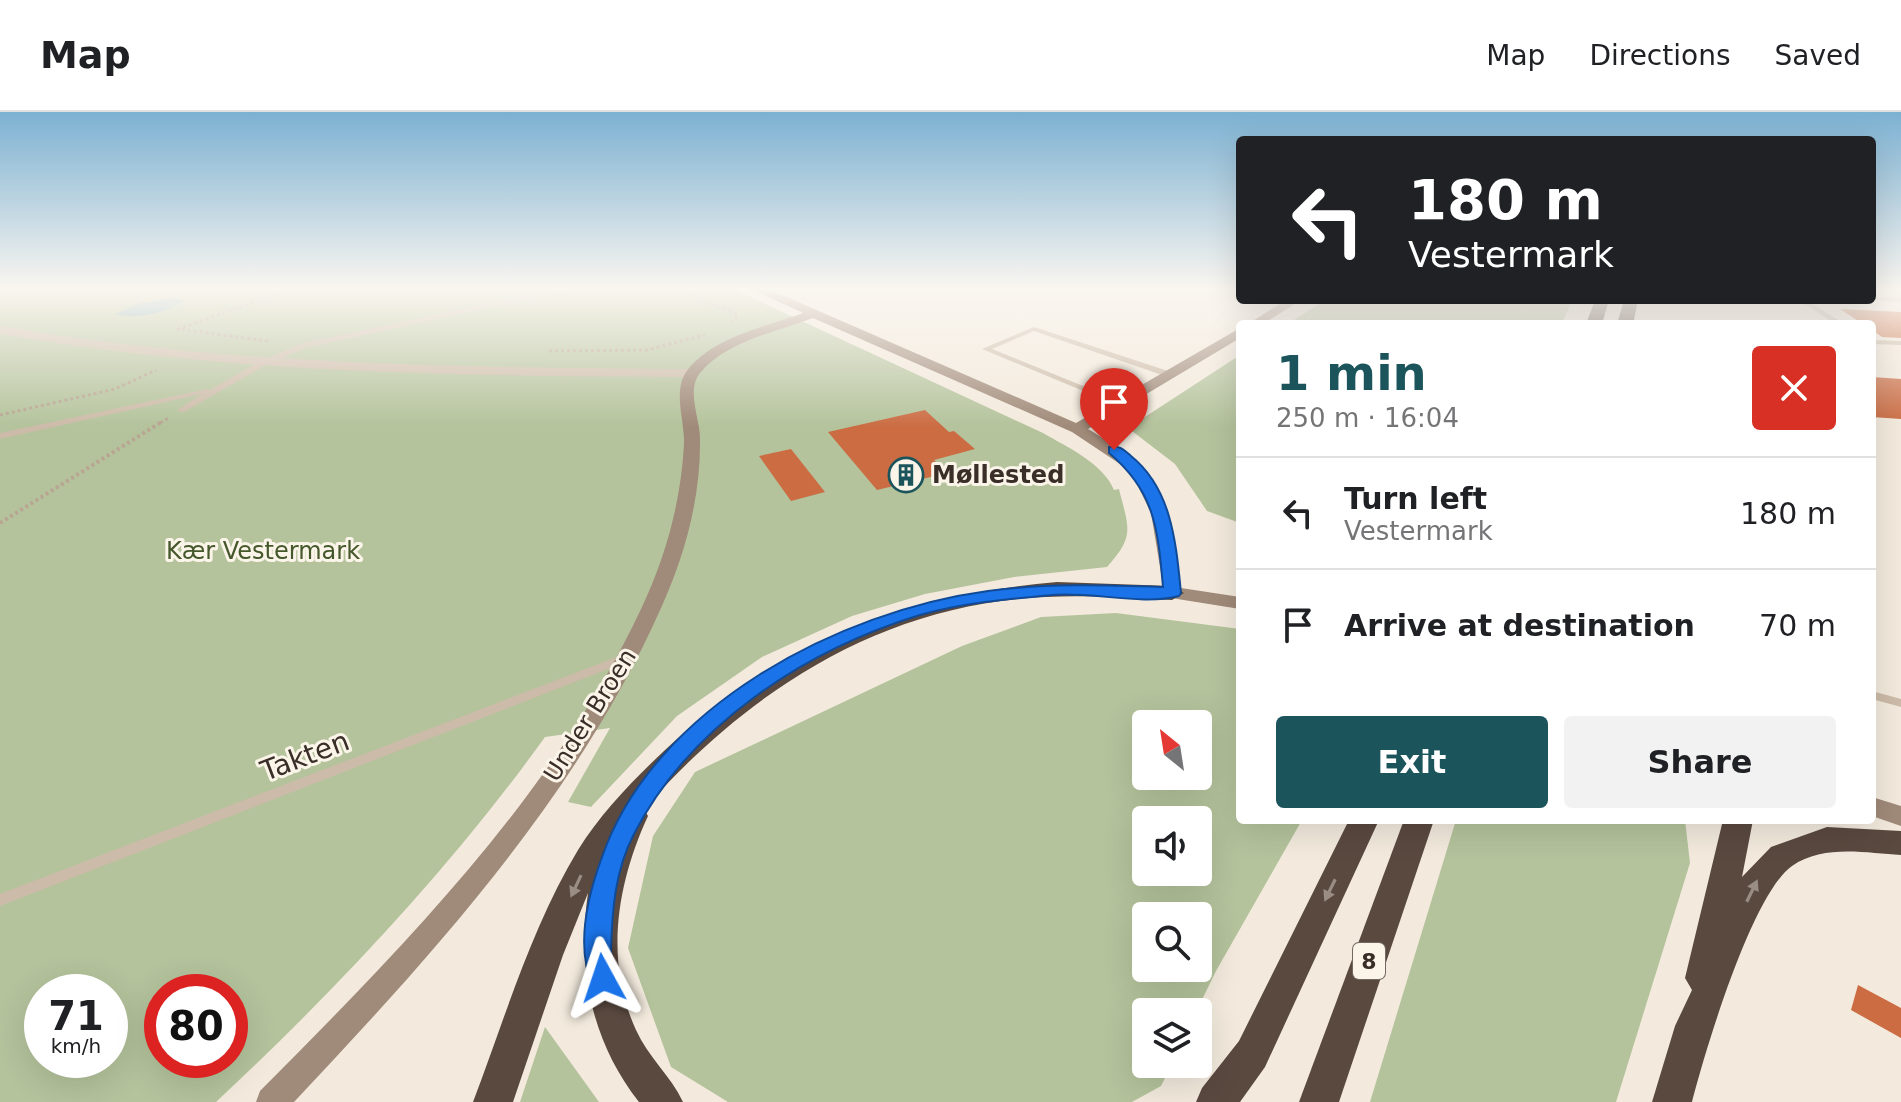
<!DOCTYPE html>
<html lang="en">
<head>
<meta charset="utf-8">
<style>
	body { margin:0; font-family:"DejaVu Sans",sans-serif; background:#f2f2f2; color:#202124; height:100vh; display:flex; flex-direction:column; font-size:30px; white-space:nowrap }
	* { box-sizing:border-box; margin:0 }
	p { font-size:26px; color:#757577 }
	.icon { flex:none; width:44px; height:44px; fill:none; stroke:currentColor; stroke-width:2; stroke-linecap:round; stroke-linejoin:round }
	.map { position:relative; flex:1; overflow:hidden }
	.sheet { position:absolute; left:1236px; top:208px; width:640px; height:504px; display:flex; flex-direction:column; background:#fff; border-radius:8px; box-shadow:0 8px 32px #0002 }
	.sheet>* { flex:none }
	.guide { position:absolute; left:1236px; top:24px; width:640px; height:168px; border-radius:8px; box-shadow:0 8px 32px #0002; background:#202124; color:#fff; overflow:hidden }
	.needle { width:52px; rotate:330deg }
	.buttons { position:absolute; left:1132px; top:598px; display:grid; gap:16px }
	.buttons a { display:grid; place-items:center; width:80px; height:80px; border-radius:8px; background:#fff; box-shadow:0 8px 32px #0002; font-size:40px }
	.speed { position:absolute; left:24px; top:862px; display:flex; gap:16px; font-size:40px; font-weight:700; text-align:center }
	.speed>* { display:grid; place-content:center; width:104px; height:104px; border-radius:50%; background:#fff; box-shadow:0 8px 32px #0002; line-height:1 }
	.speed small { font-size:20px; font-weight:400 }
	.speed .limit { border:12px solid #d22; background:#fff; color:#111 }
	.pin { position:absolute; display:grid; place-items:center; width:68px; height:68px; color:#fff; margin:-82px -34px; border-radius:50% 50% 50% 0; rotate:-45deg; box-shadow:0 0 8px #0007 }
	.pin .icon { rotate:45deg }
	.me { position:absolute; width:88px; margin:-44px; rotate:355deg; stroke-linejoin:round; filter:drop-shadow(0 0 6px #0008) }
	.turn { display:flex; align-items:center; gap:28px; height:168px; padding:0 40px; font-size:36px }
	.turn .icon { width:104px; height:104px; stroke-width:2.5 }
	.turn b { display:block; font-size:56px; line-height:68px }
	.round { display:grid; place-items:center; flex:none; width:84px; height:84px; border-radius:8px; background:#f2f2f2 }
	.overview { display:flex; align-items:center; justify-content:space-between; height:136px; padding:0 40px }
	h1 { font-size:48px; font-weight:800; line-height:60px; color:#1c545c }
	.button { display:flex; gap:16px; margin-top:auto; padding:16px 40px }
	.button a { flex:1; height:92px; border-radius:8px; background:#1c545c; color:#fff; font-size:32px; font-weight:800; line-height:92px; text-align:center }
	.button a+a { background:#f2f2f2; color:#202124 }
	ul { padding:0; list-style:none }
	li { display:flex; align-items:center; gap:24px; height:112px; padding:0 40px; border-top:2px solid #e0e0e0 }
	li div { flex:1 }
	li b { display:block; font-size:30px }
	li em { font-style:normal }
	header { display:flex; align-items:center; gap:48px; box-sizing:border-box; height:112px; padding:0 40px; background:#fff; border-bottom:2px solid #e0e0e0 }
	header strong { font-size:38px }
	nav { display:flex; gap:44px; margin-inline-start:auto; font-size:28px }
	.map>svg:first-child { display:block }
	.green { fill:#b4c39c; fill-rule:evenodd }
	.water { fill:#7aacb2 }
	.building { fill:#cb6c43 }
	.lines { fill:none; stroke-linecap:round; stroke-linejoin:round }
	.path-far1 { stroke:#b8a592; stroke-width:3; stroke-dasharray:3 3; stroke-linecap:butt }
	.path { stroke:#b8a592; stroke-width:4; stroke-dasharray:3 3; stroke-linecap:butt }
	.lane { fill:#ccbba8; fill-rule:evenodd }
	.street { fill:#ccbba8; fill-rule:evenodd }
	.secondary { fill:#a08a79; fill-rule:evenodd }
	.highway { fill:#5a493f; fill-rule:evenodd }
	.oneway { fill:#9a8d83 }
	.route { fill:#1a73e8; stroke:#114b97; stroke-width:2 }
	.labels { text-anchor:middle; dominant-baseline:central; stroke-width:6; stroke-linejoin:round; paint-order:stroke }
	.shield { fill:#fbf4e9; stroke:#736962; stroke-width:2 }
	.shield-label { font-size:22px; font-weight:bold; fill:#392e28 }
	.poi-label { font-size:24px; font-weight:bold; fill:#392e28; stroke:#fbf4e9; text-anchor:start }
	.park-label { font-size:24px; fill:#45582b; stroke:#fbf4e9 }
	.street-label { font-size:24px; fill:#392e28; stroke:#fbf4e9 }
	.near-street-label { font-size:28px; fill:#392e28; stroke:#fbf4e9 }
</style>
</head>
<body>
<header>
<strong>Map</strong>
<nav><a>Map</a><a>Directions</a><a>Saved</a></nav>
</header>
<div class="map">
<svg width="1901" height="990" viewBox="0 0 1901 990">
	<rect width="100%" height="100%" fill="#f3eadd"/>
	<g class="green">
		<path d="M 0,176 L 731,176 L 1043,321 C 1067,335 1103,351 1114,378 L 1119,377 C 1129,417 1135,424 1107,455 L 1014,465 L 925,482 L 852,504 L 762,545 L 677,604 L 591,695 L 568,690 L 610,616 L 545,625 C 451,756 334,880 216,990 L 0,990 ZM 42,880 L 110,880 L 110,948 L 42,948 ZM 162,880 L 230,880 L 230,948 L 162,948 Z"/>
		<path d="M 1325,188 L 1573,188 L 1561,212 L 1288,212 Z"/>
		<path d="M 1240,243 L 1240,411 L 1207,399 L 1175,352 L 1128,316 Z"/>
		<path d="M 1116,501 L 1240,517 L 1240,708 L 1302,708 L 1216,859 L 1196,900 L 1146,900 L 1146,952 L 1172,952 L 1161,974 L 1132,990 L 728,990 L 671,955 L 628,836 L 653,724 L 695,660 L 962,534 L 1041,505 ZM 1146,612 L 1198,612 L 1198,664 L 1146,664 ZM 1146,708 L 1198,708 L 1198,760 L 1146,760 ZM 1146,804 L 1198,804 L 1198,856 L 1146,856 Z"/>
		<path d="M 1456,708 L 1685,708 L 1690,751 L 1616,990 L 1370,990 Z"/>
		<path d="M 545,915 L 599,990 L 520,990 Z"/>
	</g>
	<path class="water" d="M 174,186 L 185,189 C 162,201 141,208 115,202 L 141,191 Z"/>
	<g class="building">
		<path d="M 1840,197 L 1901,200 L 1901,226 L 1882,225 L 1872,218 L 1872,212 L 1863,212 Z"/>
		<path d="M 1872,265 L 1901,267 L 1901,307 L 1872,305 Z"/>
		<path d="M 925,298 L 949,320 L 954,319 L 975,337 L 934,348 L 947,361 L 877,378 L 828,320 Z"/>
		<path d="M 791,337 L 825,380 L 791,389 L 759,344 Z"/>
		<path d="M 1858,873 L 1901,896 L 1901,926 L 1851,898 Z"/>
	</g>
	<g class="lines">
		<g class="path-far1">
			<path d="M 673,176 L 734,201 L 738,204 L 732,210"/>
			<path d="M 268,229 L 178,217 L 294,176"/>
			<path d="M 549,239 L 647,238 L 705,223"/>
			<path d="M 0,303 L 115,277 L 156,258"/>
			<path d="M 160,311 L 170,305"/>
		</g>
		<path class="path" d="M 0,411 L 163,309"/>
		<g class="lane">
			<path d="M 562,176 L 575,176 L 305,236 L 264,254 L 184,300 L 181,300 L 177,298 L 202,282 L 0,327 L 0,321 L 207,277 L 210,278 L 258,250 L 300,232 Z"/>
			<path d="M 1872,185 L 1901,186 L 1901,190 L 1870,188 L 1872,188 Z"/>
			<path d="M 1799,188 L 1807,188 L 1844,212 L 1835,212 Z"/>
			<path d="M 1034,215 L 1171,260 L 1172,262 L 1165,264 L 1034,219 L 992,237 L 1120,289 L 1121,291 L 1117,293 L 982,237 Z"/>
			<path d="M 1872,228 L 1901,229 L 1901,233 L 1872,232 Z"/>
			<path d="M 627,541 L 633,545 L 631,548 L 0,794 L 0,782 Z"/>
			<path d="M 1872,579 L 1901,587 L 1901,595 L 1872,587 Z"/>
		</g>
		<path class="street" d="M 0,214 C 230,254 460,255 692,257 L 699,261 L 692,265 C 460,264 230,262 0,222 Z"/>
		<g class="secondary">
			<path d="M 749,176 L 766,176 L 1076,311 L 1240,216 L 1240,226 L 1088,317 C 1163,361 1172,393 1181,476 L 1240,485 L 1240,497 L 1165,485 L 1151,401 L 1135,368 L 1120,352 L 1072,320 L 813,206 C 776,220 726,229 700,261 C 686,278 700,307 700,326 C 701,385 685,443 661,496 C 577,685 434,841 294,990 L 256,990 L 260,979 C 404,834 554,683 642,495 C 666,444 681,389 684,332 C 685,307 671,277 689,256 C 716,224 765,215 803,201 Z"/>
			<path d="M 1286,188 L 1301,188 L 1263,212 L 1248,212 Z"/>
			<path d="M 1872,685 L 1901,694 L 1901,714 L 1872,704 Z"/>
		</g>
		<g class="highway">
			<path d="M 1595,188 L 1609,188 L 1602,212 L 1586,212 Z"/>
			<path d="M 1624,188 L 1638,188 L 1633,212 L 1617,212 Z"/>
			<path d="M 1057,470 L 1172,474 L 1184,481 L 1172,488 C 1115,485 1058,481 1001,489 C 858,508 738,590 644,697 L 648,704 C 617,771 604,848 636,918 C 648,945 671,964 683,990 L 639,990 C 591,929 577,856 588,781 L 563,843 L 513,990 L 473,990 C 505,906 531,816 578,738 C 601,701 633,668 665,638 C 778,531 904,483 1057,470 Z"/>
			<path d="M 1349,708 L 1379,708 L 1265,955 L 1240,990 L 1196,990 L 1202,976 L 1239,929 Z"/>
			<path d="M 1404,708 L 1434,708 L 1339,990 L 1299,990 Z"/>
			<path d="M 1723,708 L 1753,708 L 1742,765 L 1771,735 L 1827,715 L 1901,719 L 1901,743 C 1866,741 1823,732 1792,754 C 1752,782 1705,939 1692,990 L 1652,990 L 1675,914 L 1692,878 L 1685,866 Z"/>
		</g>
	</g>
	<defs><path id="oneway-solid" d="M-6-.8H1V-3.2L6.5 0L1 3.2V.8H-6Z" transform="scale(2)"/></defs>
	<g class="oneway">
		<use href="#oneway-solid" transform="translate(576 774) rotate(115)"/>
		<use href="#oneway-solid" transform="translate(1330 778) rotate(116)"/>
		<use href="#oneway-solid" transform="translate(1752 779) rotate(-64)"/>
	</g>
	<linearGradient id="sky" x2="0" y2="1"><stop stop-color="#7cb1d2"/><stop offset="0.56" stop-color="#faf6f0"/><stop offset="1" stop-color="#faf6f0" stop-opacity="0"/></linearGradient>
	<rect width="1901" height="315" fill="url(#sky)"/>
	<path class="route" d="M 1109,335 C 1119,333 1123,337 1131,344 C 1172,377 1176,431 1181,481 L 1179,484 C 1141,494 1091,479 1052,483 C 1008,487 963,491 920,503 C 805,538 690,613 634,722 C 615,758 612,799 611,839 C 611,853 618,862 612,874 L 603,878 L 593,874 C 575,835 588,783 602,745 C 654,595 839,499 988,479 C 1047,471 1104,473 1163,475 C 1158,418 1155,379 1109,341 Z"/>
	<defs>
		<g id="building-ring" transform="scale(1.8)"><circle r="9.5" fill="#fbf4e9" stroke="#1c545c" stroke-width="1.5"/><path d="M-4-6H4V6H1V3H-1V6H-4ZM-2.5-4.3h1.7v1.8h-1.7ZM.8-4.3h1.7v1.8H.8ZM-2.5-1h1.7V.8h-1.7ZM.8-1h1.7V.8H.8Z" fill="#1c545c"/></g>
	</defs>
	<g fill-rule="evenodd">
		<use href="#building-ring" x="906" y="363"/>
	</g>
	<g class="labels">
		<rect class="shield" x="1353" y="831" width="32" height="36" rx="6"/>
		<g class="shield-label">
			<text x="1369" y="849">8</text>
		</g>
		<g class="poi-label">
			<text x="932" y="363">Møllested</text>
		</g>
		<g class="park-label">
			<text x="263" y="439">Kær Vestermark</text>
		</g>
		<g class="street-label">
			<text transform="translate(590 603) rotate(-58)">Under Broen</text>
		</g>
		<g class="near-street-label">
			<text transform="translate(305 644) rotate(-21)">Takten</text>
		</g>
	</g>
</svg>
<div class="buttons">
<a><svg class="needle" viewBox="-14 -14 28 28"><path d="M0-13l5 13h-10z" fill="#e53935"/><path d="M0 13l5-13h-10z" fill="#757577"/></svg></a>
<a><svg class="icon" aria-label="sound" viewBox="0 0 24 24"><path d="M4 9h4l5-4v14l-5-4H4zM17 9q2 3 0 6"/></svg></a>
<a><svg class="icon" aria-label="search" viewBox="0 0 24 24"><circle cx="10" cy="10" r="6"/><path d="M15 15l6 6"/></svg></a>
<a><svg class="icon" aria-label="layers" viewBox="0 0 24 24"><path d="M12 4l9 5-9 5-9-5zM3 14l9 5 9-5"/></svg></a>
</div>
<div class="speed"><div>71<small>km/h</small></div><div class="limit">80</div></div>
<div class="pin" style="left:1114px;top:338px;background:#d93025"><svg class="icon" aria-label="arrive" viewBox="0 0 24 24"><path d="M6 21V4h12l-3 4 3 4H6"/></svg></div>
<svg class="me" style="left:603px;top:866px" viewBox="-20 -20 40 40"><path d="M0-17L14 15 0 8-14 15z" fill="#1a73e8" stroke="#fff" stroke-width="4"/></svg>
<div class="guide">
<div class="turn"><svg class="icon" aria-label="left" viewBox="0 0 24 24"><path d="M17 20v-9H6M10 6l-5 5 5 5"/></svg><div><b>180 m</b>Vestermark</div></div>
</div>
<section class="sheet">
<div class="overview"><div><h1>1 min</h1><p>250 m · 16:04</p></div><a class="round" style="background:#d93025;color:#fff"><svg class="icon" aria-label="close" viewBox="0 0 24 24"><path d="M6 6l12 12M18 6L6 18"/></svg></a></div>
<ul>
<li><svg class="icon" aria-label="left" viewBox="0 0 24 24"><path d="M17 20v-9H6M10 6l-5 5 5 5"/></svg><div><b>Turn left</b><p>Vestermark</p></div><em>180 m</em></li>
<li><svg class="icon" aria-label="arrive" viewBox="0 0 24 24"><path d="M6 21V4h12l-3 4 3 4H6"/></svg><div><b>Arrive at destination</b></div><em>70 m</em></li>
</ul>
<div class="button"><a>Exit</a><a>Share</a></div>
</section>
</div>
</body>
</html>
